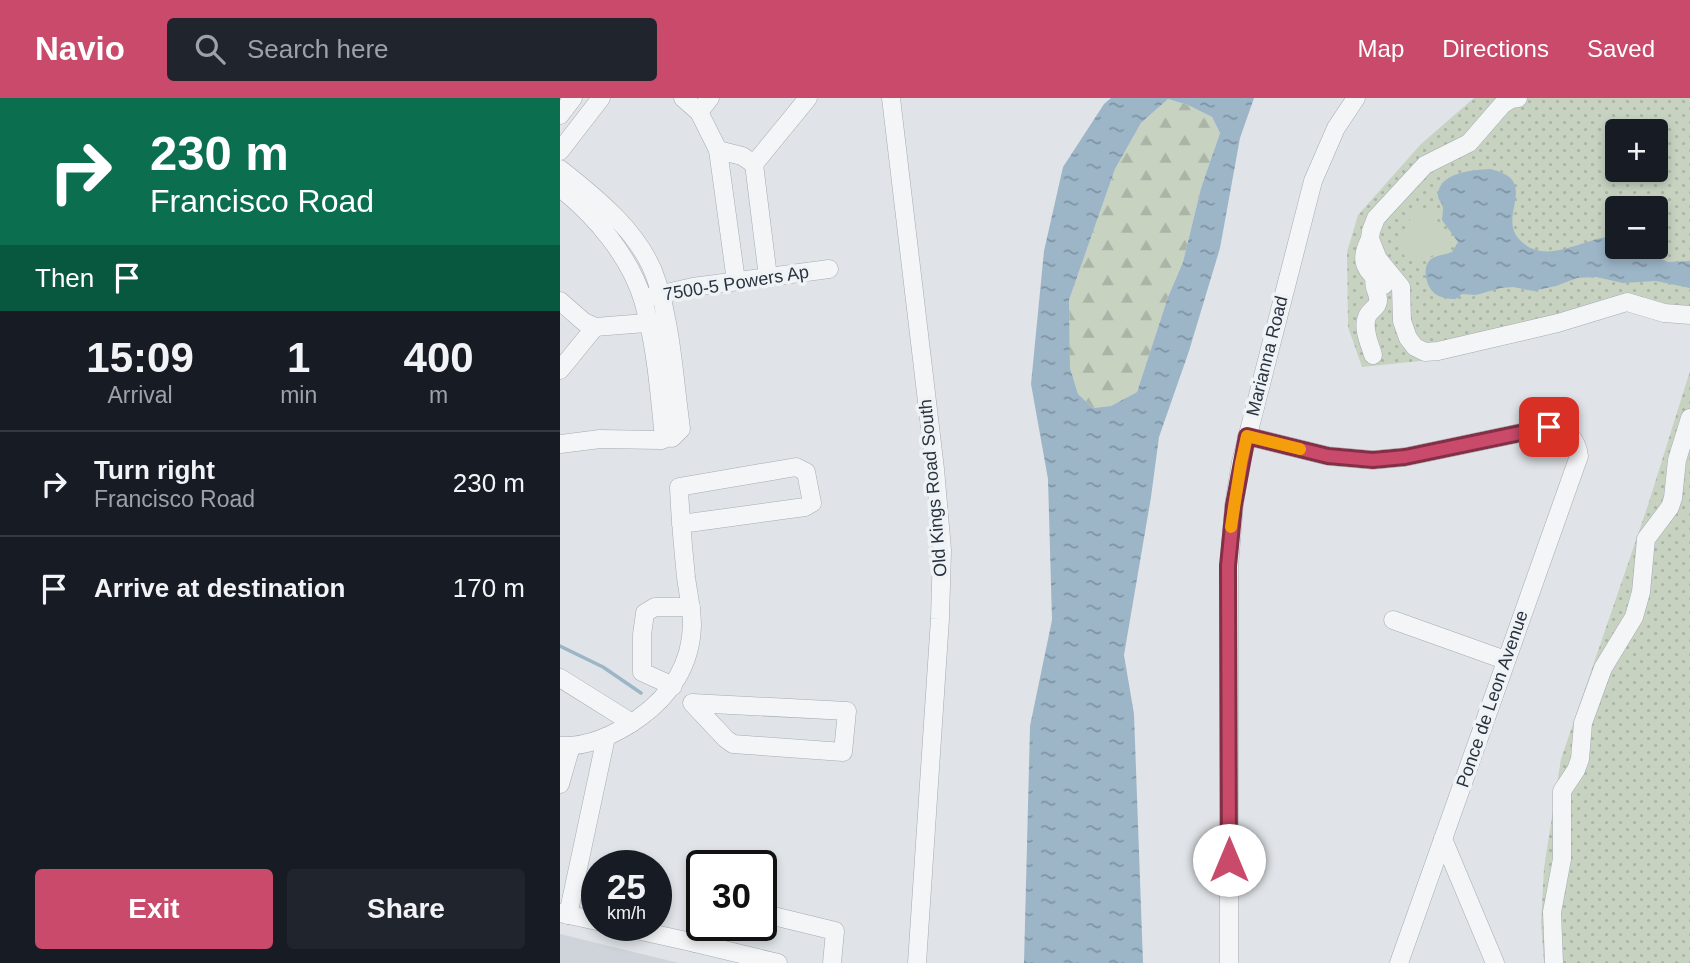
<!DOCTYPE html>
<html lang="en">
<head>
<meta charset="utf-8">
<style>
	body { margin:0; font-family:Helvetica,sans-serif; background:#20242c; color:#f1f3f6; height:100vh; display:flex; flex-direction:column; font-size:26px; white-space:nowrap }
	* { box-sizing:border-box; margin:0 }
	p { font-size:23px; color:#9ea1a6 }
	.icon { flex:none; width:38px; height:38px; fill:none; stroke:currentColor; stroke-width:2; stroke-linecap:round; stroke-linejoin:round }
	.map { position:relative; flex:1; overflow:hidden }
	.panel { display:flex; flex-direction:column; background:#171b24; width:560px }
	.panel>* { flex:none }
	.guide { background:#0b6e4f; color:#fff; overflow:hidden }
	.tools { position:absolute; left:1045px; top:21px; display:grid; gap:14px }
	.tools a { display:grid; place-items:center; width:63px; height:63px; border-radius:7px; background:#171b24; box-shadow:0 4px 10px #0003; font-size:35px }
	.speed { position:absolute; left:21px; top:752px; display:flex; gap:14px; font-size:35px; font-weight:700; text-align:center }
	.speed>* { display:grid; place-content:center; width:91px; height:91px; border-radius:50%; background:#171b24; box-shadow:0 4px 10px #0003; line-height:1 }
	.speed small { font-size:18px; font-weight:400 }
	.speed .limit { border:4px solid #111; border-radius:10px; background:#fff; color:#111 }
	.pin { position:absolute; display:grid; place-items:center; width:60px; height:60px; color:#fff; margin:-30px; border-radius:14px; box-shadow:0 4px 10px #0006 }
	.me { position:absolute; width:77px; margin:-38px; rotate:0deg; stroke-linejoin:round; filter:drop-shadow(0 0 5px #0008) }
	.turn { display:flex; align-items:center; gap:24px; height:147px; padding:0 35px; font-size:32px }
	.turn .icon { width:91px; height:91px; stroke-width:2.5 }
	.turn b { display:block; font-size:49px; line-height:60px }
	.then { display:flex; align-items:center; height:66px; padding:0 35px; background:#0003; gap:14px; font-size:26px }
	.eta { display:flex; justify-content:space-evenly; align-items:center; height:119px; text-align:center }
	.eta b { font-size:42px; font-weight:800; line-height:49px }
	.primary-button { display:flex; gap:14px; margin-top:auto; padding:14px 35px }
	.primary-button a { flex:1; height:80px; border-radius:7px; background:#c94a6a; color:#fff; font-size:28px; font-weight:800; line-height:80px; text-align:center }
	.primary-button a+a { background:#20242c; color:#f1f3f6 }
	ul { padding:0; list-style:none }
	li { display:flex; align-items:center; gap:21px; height:105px; padding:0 35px; border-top:2px solid #363941 }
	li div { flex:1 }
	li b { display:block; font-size:26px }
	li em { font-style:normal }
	header { display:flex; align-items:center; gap:42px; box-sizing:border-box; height:98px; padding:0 35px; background:#c94a6a; color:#fff }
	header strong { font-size:33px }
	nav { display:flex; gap:38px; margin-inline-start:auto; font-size:24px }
	.search { width:490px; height:63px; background:#20242c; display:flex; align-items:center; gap:18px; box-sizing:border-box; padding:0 24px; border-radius:7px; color:#9ea1a6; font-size:26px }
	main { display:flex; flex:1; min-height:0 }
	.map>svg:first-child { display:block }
	.built { fill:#ced4da }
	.grass { fill:url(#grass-dots); fill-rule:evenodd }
	.forest { fill:url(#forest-firs) }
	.pitch { fill:#c7d2c1 }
	.water { fill:url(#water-ripples); fill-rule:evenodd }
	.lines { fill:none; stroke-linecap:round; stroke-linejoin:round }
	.stream { stroke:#9cb5c7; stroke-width:3.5 }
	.minor-casing { stroke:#a5abb2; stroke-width:19 }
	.minor { stroke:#f3f5f7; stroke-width:18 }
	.route-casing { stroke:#833045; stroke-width:18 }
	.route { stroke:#c94a6a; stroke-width:12 }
	.slow { stroke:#f59e0b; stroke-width:12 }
	.labels { text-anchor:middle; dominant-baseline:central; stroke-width:7; stroke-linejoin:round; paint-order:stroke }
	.street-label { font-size:18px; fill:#29333f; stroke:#eff3f6 }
</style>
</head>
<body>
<header>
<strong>Navio</strong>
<div class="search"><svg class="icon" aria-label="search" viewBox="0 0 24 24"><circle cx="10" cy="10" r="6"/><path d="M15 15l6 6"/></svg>Search here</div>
<nav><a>Map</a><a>Directions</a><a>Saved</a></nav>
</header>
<main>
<section class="panel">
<div class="guide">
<div class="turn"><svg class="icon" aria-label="right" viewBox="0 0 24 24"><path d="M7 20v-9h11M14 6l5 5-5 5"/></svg><div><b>230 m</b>Francisco Road</div></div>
<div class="then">Then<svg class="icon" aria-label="arrive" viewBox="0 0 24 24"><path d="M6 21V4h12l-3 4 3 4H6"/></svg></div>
</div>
<div class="eta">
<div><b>15:09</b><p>Arrival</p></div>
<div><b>1</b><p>min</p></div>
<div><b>400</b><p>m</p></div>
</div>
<ul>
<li><svg class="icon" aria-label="right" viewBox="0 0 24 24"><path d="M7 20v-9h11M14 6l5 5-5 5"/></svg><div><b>Turn right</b><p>Francisco Road</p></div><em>230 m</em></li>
<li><svg class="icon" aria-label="arrive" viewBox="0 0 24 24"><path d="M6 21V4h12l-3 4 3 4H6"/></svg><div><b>Arrive at destination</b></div><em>170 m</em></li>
</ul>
<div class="primary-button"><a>Exit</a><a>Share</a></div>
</section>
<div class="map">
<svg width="1130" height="865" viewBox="0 0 1130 865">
	<defs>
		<pattern id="grass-dots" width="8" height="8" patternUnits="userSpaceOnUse" patternTransform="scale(1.75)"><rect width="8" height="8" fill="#c7d2c1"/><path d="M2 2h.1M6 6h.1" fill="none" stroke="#abb5a7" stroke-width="1.8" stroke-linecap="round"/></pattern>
		<pattern id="forest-firs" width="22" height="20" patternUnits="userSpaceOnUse" patternTransform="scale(1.75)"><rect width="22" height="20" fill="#c7d2c1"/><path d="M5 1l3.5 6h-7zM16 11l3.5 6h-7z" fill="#abb5a7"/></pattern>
		<pattern id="water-ripples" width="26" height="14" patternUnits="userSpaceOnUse" patternTransform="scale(1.75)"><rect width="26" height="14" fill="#9cb5c7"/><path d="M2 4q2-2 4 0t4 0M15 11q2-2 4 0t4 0" fill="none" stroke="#7f94a3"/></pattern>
	</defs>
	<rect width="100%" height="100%" fill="#e0e4e8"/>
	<path class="built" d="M 0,836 L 119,865 L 0,865 Z"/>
	<g class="grass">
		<path d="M 914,0 L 1130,0 L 1130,216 L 1073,205 L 1006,232 L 889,260 L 802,269 L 788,229 L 787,154 L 798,117 L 861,46 ZM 1057,33 L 1096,33 L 1096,72 L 1057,72 ZM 1057,110 L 1096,110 L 1096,149 L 1057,149 Z"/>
		<path d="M 1130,273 L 1130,865 L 984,865 L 981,824 L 984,770 L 1001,661 L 1088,407 Z"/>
	</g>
	<path class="forest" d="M 608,1 L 628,7 L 652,19 L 660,35 L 641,90 L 623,164 L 608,199 L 577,294 L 551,308 L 533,310 L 518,296 L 510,270 L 509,202 L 555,71 L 581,25 Z"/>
	<path class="pitch" d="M 869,109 L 873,110 L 879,127 L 891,139 C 890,157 860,163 846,159 C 831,144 837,144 846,129 C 849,124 851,119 855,114 Z"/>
	<g class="water">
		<path d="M 551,0 L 694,0 L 680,40 L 660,150 L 629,253 L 599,339 L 591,399 L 564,557 L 574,616 L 583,865 L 464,865 L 470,628 L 492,522 L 488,381 L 471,286 L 484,153 L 503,69 L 544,6 ZM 608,1 L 628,7 L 652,19 L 660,35 L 641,90 L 623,164 L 608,199 L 577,294 L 551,308 L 533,310 L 518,296 L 510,270 L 509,202 L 555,71 L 581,25 Z"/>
		<path d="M 930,71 C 981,82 937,117 959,141 C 985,171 1027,137 1057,138 L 1057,149 L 1081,149 L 1096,159 L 1108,164 L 1130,163 L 1130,190 L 1096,183 L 1063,185 L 1036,179 L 1017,180 L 996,188 L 973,193 L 953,189 L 941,190 L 916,197 L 902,196 L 896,201 C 888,201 879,200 873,194 C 866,187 862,170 870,162 C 875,157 885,157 892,154 L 898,144 L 882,122 C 882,119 883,115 883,111 C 883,105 877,102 878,96 C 880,74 913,72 930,71 Z"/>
	</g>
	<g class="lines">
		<path class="stream" d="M 0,548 L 43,569 L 81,595"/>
		<g class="minor-casing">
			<g id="minor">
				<path d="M 123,0 L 139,14 L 158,52 L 182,58 L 194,66 L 208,179"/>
				<path d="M 331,0 L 375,371 L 382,452 L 380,521 L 357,865"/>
				<path d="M 958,0 L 951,1 L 942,7 L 909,45 L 865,67 L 816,120 L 811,133 L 810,141 L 818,161 L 841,189 L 842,223 L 848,240 L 855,249 L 865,254 L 878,253 L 998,225 L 1067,204 L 1104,215 L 1130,217"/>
				<path d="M 139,14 L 150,0"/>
				<path d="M 0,17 L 13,0"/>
				<path d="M 158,52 L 176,183"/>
				<path d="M 0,53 L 41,0"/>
				<path d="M 194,66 L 248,0"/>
				<path d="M 0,71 C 37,100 83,137 97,184 C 111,228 114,277 120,323 L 121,331 L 112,340 L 103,331 C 99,289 95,243 83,202 C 70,159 35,117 0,90"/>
				<path d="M 810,141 C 798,164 805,172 824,187"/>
				<path d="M 89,199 L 133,189 L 269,171"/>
				<path d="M 0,203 L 24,224 L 35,229 L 99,224"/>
				<path d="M 813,257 C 810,246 802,231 807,219 C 809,212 819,210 818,201 C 818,193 812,189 815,180"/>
				<path d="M 0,272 L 35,229"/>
				<path d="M 687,338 L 768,358 L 813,362 L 845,359 L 989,329 C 1006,330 1017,341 1019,358 L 839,865"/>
				<path d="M 0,346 L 40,341 L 101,342 L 109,339"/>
				<path d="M 833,522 L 945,562"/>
				<path d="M 0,580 L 72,625"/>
				<path d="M 113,588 L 82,574 L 82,537 L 85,515 L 95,509 L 131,509"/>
				<path d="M 132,605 L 287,613 L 283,654 L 173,646 L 166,641 Z"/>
				<path d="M 0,648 C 29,649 55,637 79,620 C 110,598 131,567 132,527 C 132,511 128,495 126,479 C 123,449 120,419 119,389 L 236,369 L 246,374 L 252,405 L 245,409 L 121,426"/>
				<path d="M 0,686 L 11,648"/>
				<path d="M 883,741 L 935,865"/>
				<path d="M 0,815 L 37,823"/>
				<path d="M 142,815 L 135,845 L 218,865"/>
				<path d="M 201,815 L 275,833 L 272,865"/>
				<path d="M 8,817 L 46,639"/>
				<path d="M 59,828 L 135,845"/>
				<path d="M 669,865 L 669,468 L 674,407 L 681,364 L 753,83 L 776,30 L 796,0"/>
				<path d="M 994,865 L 992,814 L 1002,761 L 1002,693 L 1016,672 L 1020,661 L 1023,625 L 1043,570 L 1074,519 L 1081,494 L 1086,441 L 1110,409 L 1113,400 L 1117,362 L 1130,320"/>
			</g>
		</g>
		<use href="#minor" class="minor"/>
	</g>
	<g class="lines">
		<g class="route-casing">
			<path id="route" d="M 669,762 L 668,468 L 674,407 L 687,338 L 768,358 L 813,362 L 845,359 L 989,329"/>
		</g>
		<use href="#route" class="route"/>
		<path class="slow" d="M 671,429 L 681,365 L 687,338 L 740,351"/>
	</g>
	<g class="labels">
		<g class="street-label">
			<text transform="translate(176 185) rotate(-9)">7500-5 Powers Ap</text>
			<text transform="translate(707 258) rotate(-76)">Marianna Road</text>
			<text transform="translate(373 390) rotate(-95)">Old Kings Road South</text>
			<text transform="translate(932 601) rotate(-71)">Ponce de Leon Avenue</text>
		</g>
	</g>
</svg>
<div class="tools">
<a>+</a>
<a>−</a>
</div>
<div class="speed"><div>25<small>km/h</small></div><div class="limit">30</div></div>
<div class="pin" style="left:989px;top:329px;background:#d93025"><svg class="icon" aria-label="arrive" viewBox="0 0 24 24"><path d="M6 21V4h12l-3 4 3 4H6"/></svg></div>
<svg class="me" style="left:669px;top:762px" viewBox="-20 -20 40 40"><circle r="19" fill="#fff"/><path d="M0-13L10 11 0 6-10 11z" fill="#c94a6a"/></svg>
</div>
</main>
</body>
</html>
